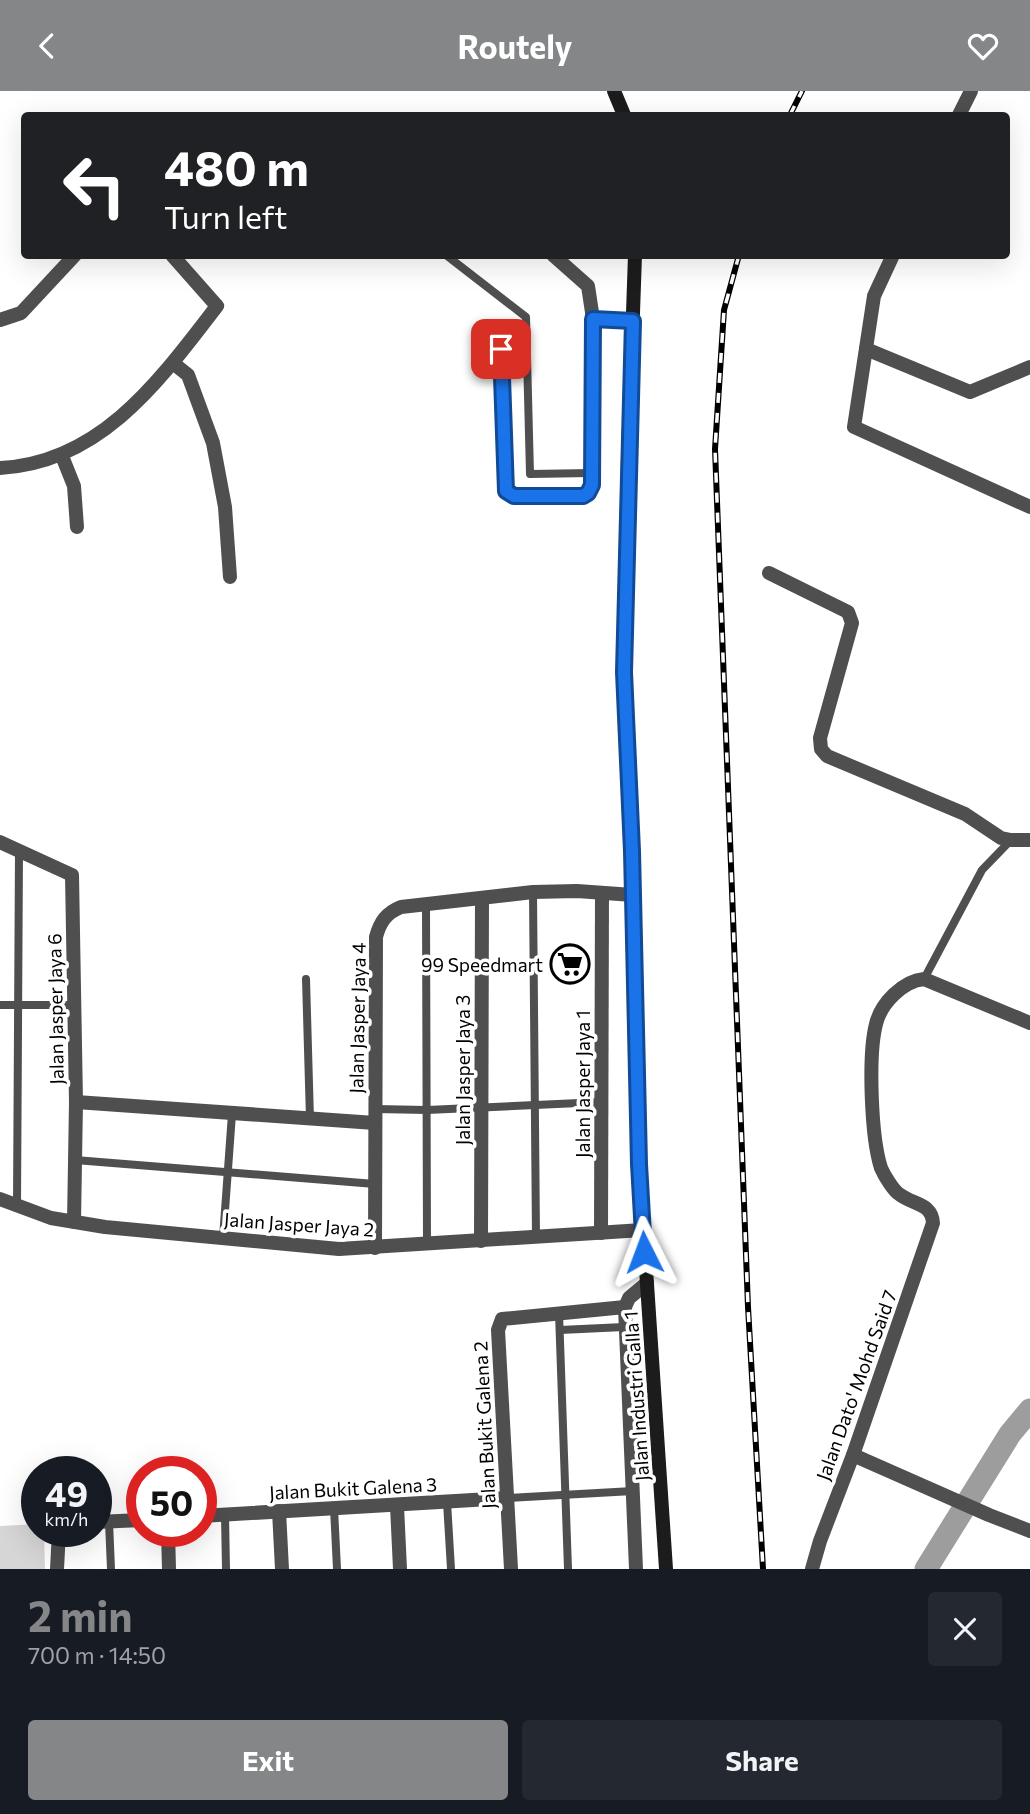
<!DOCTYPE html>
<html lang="en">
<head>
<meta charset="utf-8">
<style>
	body { margin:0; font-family:Commissioner,sans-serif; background:#242831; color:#f1f3f6; height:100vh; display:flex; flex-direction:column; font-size:26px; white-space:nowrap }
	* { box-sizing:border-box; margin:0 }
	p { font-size:23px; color:#9ea1a6 }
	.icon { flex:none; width:38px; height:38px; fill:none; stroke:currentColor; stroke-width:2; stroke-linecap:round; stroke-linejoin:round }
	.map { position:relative; height:1478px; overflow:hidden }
	.side { display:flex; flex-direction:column; background:#171b24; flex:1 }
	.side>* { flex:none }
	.guide { position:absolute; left:21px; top:21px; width:989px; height:147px; border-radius:7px; box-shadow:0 7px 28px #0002; background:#202124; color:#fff; overflow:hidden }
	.speed { position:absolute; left:21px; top:1365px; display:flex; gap:14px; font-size:35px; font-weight:700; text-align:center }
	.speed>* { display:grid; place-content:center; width:91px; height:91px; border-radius:50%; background:#171b24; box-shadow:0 7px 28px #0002; line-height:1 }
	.speed small { font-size:18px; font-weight:400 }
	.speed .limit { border:10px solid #d22; background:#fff; color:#111 }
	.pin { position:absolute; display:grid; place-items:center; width:60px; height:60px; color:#fff; margin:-30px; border-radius:14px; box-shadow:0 4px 10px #0006 }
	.me { position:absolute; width:77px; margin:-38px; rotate:357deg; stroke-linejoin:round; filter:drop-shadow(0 0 5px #0008) }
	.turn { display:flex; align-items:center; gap:24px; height:147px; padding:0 28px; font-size:32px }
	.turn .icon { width:91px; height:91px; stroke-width:2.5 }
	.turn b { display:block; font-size:49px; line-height:60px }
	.round { display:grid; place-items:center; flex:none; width:74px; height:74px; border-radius:7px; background:#242831 }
	.overview { display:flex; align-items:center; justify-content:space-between; height:119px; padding:0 28px }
	h1 { font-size:42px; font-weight:700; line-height:52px; color:#858687 }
	.button { display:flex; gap:14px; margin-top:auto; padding:14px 28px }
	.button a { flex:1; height:80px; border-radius:7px; background:#858687; color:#fff; font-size:28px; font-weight:700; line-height:80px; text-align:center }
	.button a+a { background:#242831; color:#f1f3f6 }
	header { display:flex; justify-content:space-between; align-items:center; height:91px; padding:0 28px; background:#858687; color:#fff; font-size:32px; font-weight:700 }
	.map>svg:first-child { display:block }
	.green { fill:#d6d6d6 }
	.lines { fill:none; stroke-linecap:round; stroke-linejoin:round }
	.river { stroke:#9d9d9d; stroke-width:23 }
	.service { stroke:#4f4f4f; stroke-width:8 }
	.minor { stroke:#4f4f4f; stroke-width:14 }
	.secondary { stroke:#1c1c1c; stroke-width:14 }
	.rail-casing { stroke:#000; stroke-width:6 }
	.rail { stroke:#fff; stroke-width:3.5; stroke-dasharray:10; stroke-linecap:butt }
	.route-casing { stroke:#114b97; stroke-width:18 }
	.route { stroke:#1a73e8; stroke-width:12 }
	.labels { text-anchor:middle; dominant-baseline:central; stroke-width:7; stroke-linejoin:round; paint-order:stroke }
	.poi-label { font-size:19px; fill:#000; stroke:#fff; text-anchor:end }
	.street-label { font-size:19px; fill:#000; stroke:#fff }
</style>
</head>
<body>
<header><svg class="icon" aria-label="back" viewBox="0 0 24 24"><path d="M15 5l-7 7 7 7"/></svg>Routely<svg class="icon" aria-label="heart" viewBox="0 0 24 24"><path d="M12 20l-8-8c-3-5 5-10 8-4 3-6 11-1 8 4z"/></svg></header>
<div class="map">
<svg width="1030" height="1478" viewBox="0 0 1030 1478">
	<rect width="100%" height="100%" fill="#fff"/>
	<path class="green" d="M 37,1433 L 37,1440 L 44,1440 L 45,1478 L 0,1478 L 0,1435 Z"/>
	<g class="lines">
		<path class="river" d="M 926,1478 L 1010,1343 L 1030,1319"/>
		<g class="service">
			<path d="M 446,164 L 526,226 L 530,383 L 592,382"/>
			<path d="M 533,801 L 536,1147"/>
			<path d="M 426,813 L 427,1154"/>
			<path d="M 306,888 L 310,1028"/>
			<path d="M 924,888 L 982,779 L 1011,749"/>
			<path d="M 0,914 L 74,914"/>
			<path d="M 375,1018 L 427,1019 L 601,1011"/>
			<path d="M 75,1069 L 375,1093"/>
			<path d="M 17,1114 L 19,760"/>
			<path d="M 223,1147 L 232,1023"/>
			<path d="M 559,1222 L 568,1478"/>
			<path d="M 560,1239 L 624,1236"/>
			<path d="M 507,1407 L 633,1400"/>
			<path d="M 447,1411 L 451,1478"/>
			<path d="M 334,1417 L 337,1478"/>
			<path d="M 225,1424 L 226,1478"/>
			<path d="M 109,1431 L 111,1478"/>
		</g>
		<g class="minor">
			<path d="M 959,24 L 971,0"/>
			<path d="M 893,164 L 874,205 L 854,336 L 1030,416"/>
			<path d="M 593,228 L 633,230"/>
			<path d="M 0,229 L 21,222 L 75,164"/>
			<path d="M 501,258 L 506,400 L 514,405 L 583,405 L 588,402 L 592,394 L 593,228 L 588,195 L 553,164"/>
			<path d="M 866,258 L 970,301 L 1030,276"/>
			<path d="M 173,272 L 188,284 L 213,352 L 225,416 L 230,486"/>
			<path d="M 62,365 L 74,395 L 77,436"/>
			<path d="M 0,377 C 101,372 160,289 217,215 L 172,164"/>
			<path d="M 769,482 L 848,521 L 852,532 L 820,647 L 821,658 L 827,665 L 965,723 L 1001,747 L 1011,749 L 1030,749"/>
			<path d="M 0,751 L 72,784 L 76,1011 L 74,1131"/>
			<path d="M 76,1011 L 375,1032"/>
			<path d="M 0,1108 L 51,1127 L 105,1136 L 339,1158 L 643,1139"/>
			<path d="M 601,1142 L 602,802"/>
			<path d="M 481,1150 L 482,807"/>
			<path d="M 375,1157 L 376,846 C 380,831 386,822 401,816 L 533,801 L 577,800 L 633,804"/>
			<path d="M 853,1364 L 989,1424 L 1030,1440"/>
			<path d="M 397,1415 L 400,1478"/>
			<path d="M 279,1420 L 282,1478"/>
			<path d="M 201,1425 L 507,1407"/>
			<path d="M 96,1431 L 142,1429"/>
			<path d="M 168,1440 L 169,1478"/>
			<path d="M 57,1478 L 59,1440"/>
			<path d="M 511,1478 L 498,1239 L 502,1228 L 625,1216"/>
			<path d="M 636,1478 L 625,1216 L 629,1207 L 647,1192"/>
			<path d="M 812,1478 L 820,1450 L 853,1364 L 933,1132 C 932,1112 913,1114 899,1103 C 893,1099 884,1084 881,1077 C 871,1046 868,964 876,933 C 881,912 903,890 924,888 L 1030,932"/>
		</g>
		<g class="secondary">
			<path d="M 614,0 L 624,24"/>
			<path d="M 635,164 L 628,366 L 624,581 L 632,760 L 639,1073 L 666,1478"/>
		</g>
		<g class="rail-casing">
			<g id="rail">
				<path d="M 790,24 L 802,0"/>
				<path d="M 739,164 L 724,219 L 715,358 L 748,1216 L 763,1478"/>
			</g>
		</g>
		<use href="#rail" class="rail"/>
	</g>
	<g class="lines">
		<g class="route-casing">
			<path id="route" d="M 501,258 L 506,400 L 514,405 L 583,405 L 588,402 L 592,394 L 593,228 L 633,230 L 624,581 L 632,760 L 639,1073 L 644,1161"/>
		</g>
		<use href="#route" class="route"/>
	</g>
	<defs>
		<g id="supermarket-ring" transform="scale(2.0125)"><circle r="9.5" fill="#fff" stroke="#000" stroke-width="1.5"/><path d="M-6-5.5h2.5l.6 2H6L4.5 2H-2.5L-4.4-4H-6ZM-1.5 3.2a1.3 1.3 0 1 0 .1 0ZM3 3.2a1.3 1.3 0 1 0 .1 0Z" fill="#000"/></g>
	</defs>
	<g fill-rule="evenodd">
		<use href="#supermarket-ring" x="570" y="873"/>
	</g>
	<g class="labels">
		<g class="poi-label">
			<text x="543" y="873">99 Speedmart</text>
		</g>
		<g class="street-label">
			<text transform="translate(55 918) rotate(-91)">Jalan Jasper Jaya 6</text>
			<text transform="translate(357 927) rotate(-89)">Jalan Jasper Jaya 4</text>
			<text transform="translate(462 979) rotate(-90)">Jalan Jasper Jaya 3</text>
			<text transform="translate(582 993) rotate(-90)">Jalan Jasper Jaya 1</text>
			<text transform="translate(299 1133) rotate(4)">Jalan Jasper Jaya 2</text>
			<text transform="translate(856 1294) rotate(-70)">Jalan Dato' Mohd Said 7</text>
			<text transform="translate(636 1305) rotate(-94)">Jalan Industri Galla 1</text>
			<text transform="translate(484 1334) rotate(-93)">Jalan Bukit Galena 2</text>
			<text transform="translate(353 1397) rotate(-3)">Jalan Bukit Galena 3</text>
		</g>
	</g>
</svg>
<div class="speed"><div>49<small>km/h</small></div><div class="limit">50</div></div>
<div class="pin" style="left:501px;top:258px;background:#d93025"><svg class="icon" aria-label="arrive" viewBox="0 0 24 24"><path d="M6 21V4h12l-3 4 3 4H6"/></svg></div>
<svg class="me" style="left:644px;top:1161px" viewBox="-20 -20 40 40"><path d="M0-17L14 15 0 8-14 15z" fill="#1a73e8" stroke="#fff" stroke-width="4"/></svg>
<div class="guide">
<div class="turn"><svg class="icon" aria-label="left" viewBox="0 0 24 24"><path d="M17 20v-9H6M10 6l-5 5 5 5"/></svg><div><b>480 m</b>Turn left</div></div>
</div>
</div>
<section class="side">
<div class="overview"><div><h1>2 min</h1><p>700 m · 14:50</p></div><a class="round"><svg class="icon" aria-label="close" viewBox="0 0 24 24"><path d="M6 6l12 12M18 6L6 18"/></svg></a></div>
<div class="button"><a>Exit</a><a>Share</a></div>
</section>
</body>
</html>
